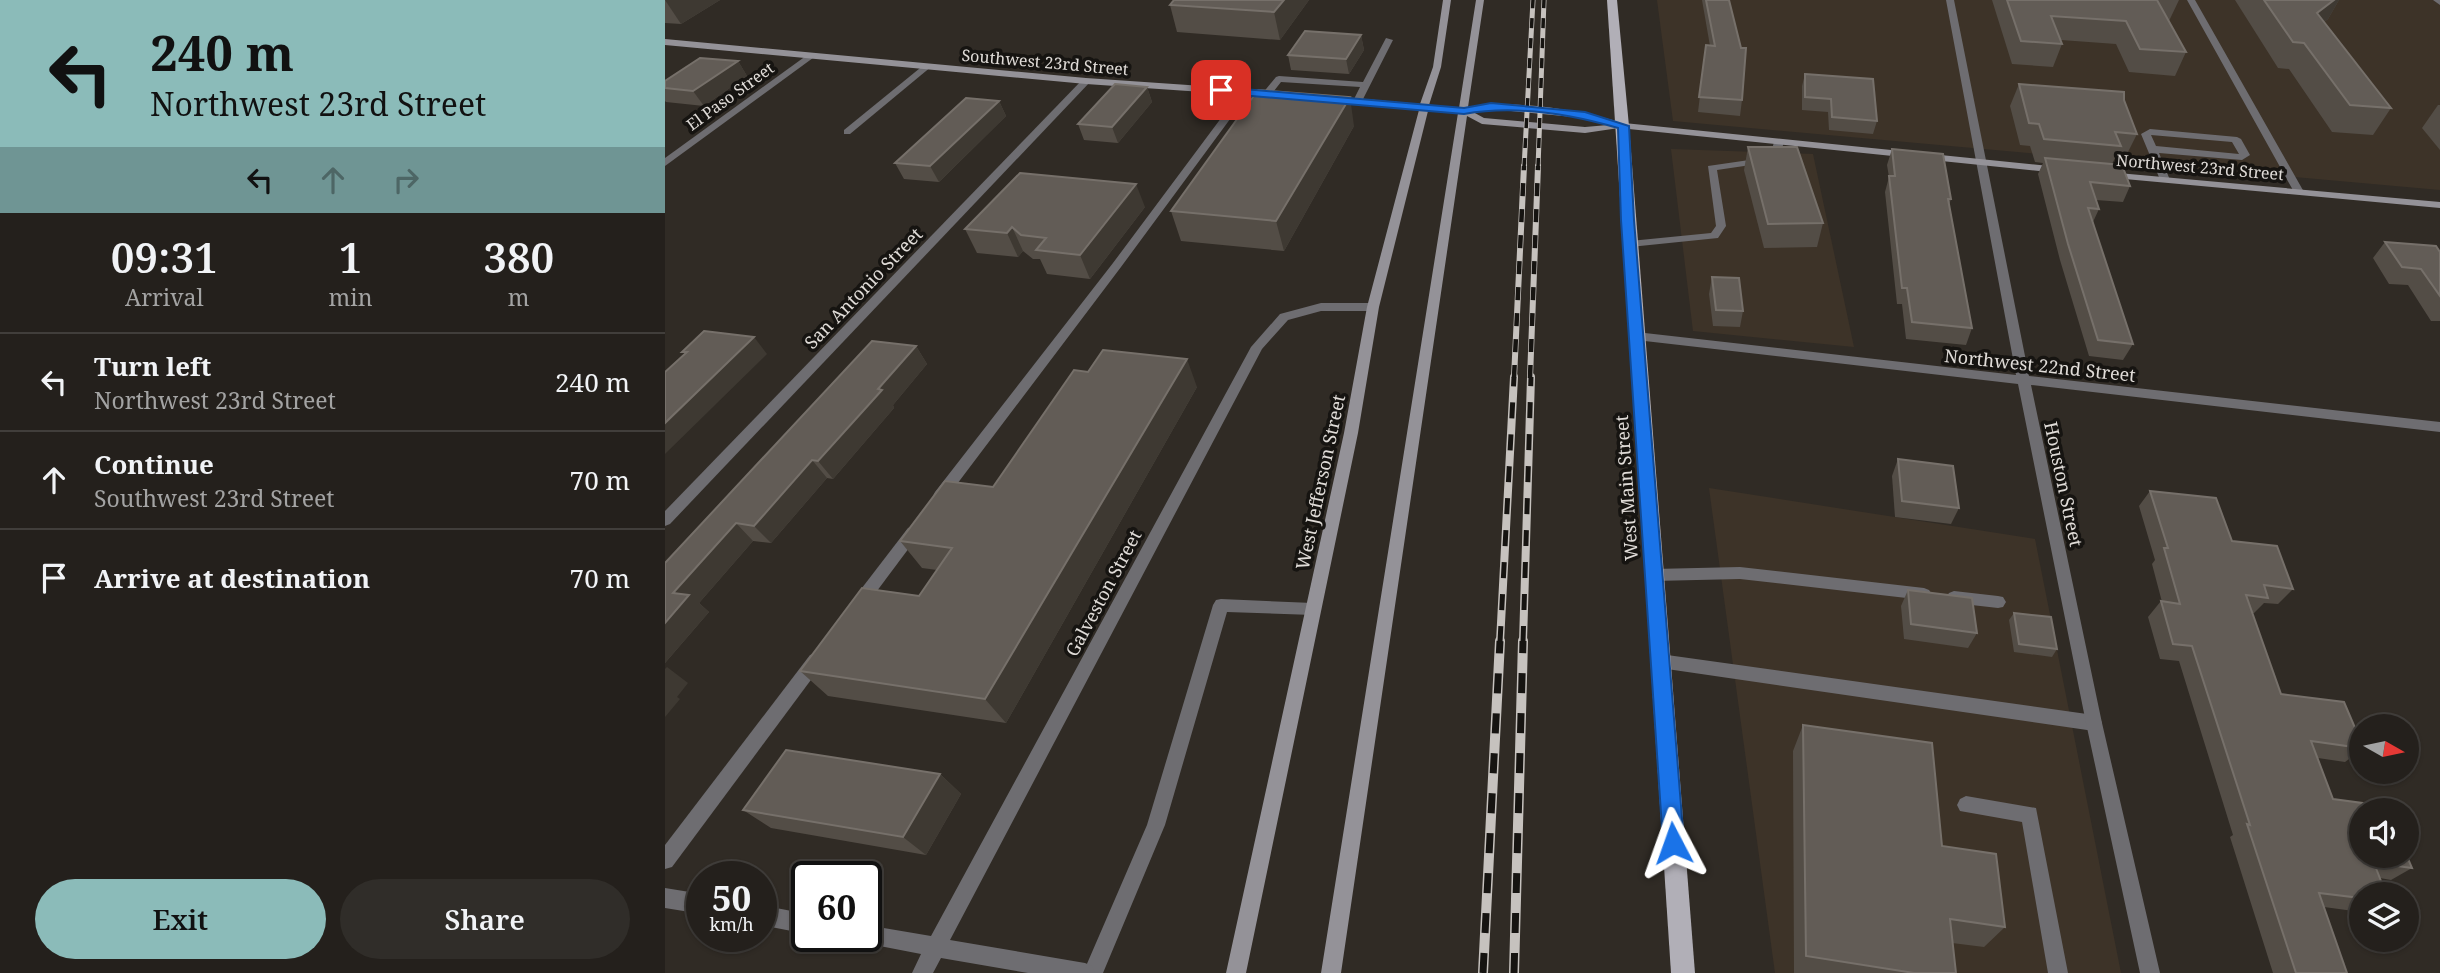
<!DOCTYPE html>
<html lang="en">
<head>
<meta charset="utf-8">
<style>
	body { margin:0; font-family:"Noto Serif",serif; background:#302d29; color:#f1f3f6; height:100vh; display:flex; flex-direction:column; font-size:26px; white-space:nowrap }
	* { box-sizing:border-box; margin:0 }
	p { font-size:23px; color:#a3a3a3 }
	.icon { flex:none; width:38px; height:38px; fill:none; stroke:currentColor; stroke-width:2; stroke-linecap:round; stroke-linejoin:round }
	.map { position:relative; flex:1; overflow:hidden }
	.details { display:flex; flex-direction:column; background:#24201c; width:665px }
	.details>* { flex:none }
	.top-card { background:#8bbbb9; color:#111; overflow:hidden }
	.needle { width:46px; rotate:99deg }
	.buttons { position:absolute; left:1684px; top:714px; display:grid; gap:14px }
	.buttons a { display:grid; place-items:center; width:70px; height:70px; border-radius:50%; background:#24201c; box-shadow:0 2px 5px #0004,0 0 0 2px #413e3b; font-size:35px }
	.speed { position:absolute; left:21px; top:861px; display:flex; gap:14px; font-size:35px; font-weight:700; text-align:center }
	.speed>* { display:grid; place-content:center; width:91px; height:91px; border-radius:50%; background:#24201c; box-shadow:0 2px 5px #0004,0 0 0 2px #413e3b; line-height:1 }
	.speed small { font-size:18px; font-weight:400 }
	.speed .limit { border:4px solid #111; border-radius:10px; background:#fff; color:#111 }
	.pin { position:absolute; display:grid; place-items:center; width:60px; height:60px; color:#fff; margin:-30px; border-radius:14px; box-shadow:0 4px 10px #0006 }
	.me { position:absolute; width:77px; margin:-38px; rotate:356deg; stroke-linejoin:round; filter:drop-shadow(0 0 5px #0008) }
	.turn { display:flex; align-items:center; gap:24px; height:147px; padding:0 35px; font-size:32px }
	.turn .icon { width:91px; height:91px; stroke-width:2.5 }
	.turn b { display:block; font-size:49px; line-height:60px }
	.lanes { display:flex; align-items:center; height:66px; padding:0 35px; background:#0003; justify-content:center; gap:35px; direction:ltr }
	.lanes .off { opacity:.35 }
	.eta { display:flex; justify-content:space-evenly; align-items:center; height:119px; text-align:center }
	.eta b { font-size:42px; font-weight:600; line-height:49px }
	.primary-button { display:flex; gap:14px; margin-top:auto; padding:14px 35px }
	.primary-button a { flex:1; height:80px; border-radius:42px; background:#8bbbb9; color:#111; font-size:28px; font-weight:600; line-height:80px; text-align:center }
	.primary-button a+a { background:#302d29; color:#f1f3f6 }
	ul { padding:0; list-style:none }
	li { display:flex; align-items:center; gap:21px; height:98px; padding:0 35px; border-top:2px solid #413e3b }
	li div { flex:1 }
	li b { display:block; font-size:26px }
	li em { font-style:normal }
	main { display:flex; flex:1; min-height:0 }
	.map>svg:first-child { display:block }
	.built { fill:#3d3328 }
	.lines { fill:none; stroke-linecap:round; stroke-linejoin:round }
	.lane { fill:#6e6d71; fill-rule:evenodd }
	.street { fill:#6e6d71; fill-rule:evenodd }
	.secondary { fill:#949298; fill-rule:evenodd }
	.primary { fill:#b1afb7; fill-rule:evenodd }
	.rail-far3-casing { stroke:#c6c2be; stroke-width:5 }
	.rail-far2-casing { stroke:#c6c2be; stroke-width:6 }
	.rail-far1-casing { stroke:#c6c2be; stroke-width:8 }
	.rail-casing { stroke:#c6c2be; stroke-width:10 }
	.rail-far3 { stroke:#161411; stroke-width:3.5; stroke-dasharray:10; stroke-linecap:butt }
	.rail-far2 { stroke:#161411; stroke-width:4.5; stroke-dasharray:13; stroke-linecap:butt }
	.rail-far1 { stroke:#161411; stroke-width:5; stroke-dasharray:16; stroke-linecap:butt }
	.rail { stroke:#161411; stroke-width:7; stroke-dasharray:20; stroke-linecap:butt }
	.wall { fill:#534d46 }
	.shaded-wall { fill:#3e3932 }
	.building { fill:#625c56; stroke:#76706a; stroke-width:2 }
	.route { fill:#1a73e8; stroke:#114b97; stroke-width:2 }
	.labels { text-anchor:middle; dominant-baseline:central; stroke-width:7; stroke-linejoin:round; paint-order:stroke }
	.far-street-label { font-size:16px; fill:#e0dcd8; stroke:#161411 }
	.street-label { font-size:18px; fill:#e0dcd8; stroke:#161411 }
</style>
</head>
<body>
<main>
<section class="details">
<div class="top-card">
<div class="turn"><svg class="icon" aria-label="left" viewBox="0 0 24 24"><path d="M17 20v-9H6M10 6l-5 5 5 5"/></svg><div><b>240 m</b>Northwest 23rd Street</div></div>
<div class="lanes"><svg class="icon" aria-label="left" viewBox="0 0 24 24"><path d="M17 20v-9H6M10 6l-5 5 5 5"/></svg><svg class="icon off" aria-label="ahead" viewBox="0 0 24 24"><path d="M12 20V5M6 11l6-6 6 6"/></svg><svg class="icon off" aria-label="right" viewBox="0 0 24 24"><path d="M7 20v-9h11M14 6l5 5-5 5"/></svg></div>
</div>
<div class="eta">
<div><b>09:31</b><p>Arrival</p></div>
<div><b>1</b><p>min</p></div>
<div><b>380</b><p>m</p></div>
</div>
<ul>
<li><svg class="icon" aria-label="left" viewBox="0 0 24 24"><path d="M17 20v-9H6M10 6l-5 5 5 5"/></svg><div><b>Turn left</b><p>Northwest 23rd Street</p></div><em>240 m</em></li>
<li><svg class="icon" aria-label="ahead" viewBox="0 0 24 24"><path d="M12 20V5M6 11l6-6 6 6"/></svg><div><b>Continue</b><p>Southwest 23rd Street</p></div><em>70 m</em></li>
<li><svg class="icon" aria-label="arrive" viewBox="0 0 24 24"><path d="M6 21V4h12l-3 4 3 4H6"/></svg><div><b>Arrive at destination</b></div><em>70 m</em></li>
</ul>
<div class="primary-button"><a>Exit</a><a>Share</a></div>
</section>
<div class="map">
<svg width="1775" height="973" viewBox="0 0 1775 973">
	<rect width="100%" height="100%" fill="#302b25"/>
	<g class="built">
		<path d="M 992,0 L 1775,0 L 1775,190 L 1008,121 Z"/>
		<path d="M 1006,149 L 1148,154 L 1189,347 L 1028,331 Z"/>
		<path d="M 1044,488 L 1370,539 L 1456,973 L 1110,973 Z"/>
	</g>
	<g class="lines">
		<g class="lane">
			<path d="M 721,38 L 728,40 L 696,103 L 688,101 L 695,87 L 616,82 L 605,96 L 597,94 L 611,77 L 614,76 L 698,82 Z"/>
			<path d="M 260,64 L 267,66 L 185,134 L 179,134 L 179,130 Z"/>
			<path d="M 577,90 L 585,92 L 456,267 L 280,500 L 270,500 L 268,496 L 270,492 L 448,263 Z"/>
			<path d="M 1485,129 L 1572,137 L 1576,139 L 1585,155 L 1577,160 L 1494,153 L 1505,180 L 1496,182 L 1476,134 ZM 1486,135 L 1567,142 L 1574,154 L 1491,146 Z"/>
			<path d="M 1114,139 L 1119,142 L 1113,161 L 1052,170 L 1061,226 L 1053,238 L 965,247 L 959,244 L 965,241 L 1046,233 L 1051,226 L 1043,166 L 1105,157 L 1109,142 Z"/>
			<path d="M 248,526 L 253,528 L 255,532 L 253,536 L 200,607 L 195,608 L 190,607 L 187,602 L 190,597 L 243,528 Z"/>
			<path d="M 1075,567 L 1259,588 L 1264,590 L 1267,594 L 1264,598 L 1259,600 L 1075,579 L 989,581 L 984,579 L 981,575 L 984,571 L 989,569 Z"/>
			<path d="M 1289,591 L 1333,596 L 1338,597 L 1341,602 L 1338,607 L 1333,608 L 1289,603 L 1284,601 L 1281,597 L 1284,593 Z"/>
			<path d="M 556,599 L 648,603 L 653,604 L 656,609 L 653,614 L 648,615 L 562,612 L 500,825 L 438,973 L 418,973 L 482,825 L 548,605 L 551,600 Z"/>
			<path d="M 151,653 L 157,655 L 159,660 L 157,665 L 7,867 L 0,869 L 0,845 L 145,655 Z"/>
			<path d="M 995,654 L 1429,715 L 1435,718 L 1437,723 L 1435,728 L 1429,731 L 995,668 L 989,666 L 987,661 L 989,656 Z"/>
			<path d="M 1301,796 L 1371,808 L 1403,973 L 1383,973 L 1357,822 L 1295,811 L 1292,805 L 1295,799 Z"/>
		</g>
		<g class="street">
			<path d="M 1281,0 L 1289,0 L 1364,376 L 1775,422 L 1775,432 L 1366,385 L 1437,723 L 1495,973 L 1475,973 L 1421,723 L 1353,384 L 971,340 L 965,336 L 971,332 L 1351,375 Z"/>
			<path d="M 1522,0 L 1530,0 L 1639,192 L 1638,194 L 1630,194 L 1629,192 Z"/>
			<path d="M 1768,0 L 1775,0 L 1775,5 Z"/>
			<path d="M 145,53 L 152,55 L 0,166 L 0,158 Z"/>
			<path d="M 418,79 L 426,81 L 5,524 L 0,526 L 0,511 Z"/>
			<path d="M 656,303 L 708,303 L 714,307 L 708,311 L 656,311 L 623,320 L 597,349 L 285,940 L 420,963 L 427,966 L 430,973 L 363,973 L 276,958 L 268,973 L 247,973 L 256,954 L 194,942 L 192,936 L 201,936 L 201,925 L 266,936 L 586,347 L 615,314 Z"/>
			<path d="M 0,888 L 37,894 L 37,914 L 0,908 Z"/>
			<path d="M 96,905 L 142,914 L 142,934 L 96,925 Z"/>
		</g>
		<g class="secondary">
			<path d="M 778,0 L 786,0 L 776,67 L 764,105 L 794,108 L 811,0 L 819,0 L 803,107 C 850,99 913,110 959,123 L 1394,167 L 1399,170 L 1394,173 L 954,128 L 920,133 L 817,124 L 802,116 L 676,973 L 656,973 L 793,113 L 763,111 L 714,307 L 693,433 L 581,973 L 561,973 L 679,433 L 702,307 L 754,110 L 667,102 L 662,99 L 667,96 L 755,104 L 768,67 ZM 826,109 L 919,118 L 943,125 L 920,127 L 819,118 L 808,112 Z"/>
			<path d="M 0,39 L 421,78 L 609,91 L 614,94 L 609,97 L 421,84 L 0,45 Z"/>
			<path d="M 1442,172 L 1775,202 L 1775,208 L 1438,177 L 1437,175 Z"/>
		</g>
		<path class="primary" d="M 942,0 L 952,0 L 964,126 L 1030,973 L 1006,973 Z"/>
		<g class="rail-far3-casing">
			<g id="rail-far3">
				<path d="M 859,168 L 868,0"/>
				<path d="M 873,168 L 879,0"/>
			</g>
		</g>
		<g class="rail-far2-casing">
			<g id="rail-far2">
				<path d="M 849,378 L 859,166"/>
				<path d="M 865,378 L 873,166"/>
			</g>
		</g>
		<g class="rail-far1-casing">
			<g id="rail-far1">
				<path d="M 835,642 L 849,377"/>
				<path d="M 858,642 L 866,377"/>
			</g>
		</g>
		<g class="rail-casing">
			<g id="rail">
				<path d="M 818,973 L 835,641"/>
				<path d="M 849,973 L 858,641"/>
			</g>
		</g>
		<use href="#rail-far3" class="rail-far3"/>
		<use href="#rail-far2" class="rail-far2"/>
		<use href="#rail-far1" class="rail-far1"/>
		<use href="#rail" class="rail"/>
	</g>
	<g class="wall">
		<path d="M 0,0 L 55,0 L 16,24 L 0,23 Z"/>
		<path d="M 644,0 L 615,40 L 512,32 L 505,5 Z"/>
		<path d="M 1037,0 L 1064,0 L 1077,100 L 1075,116 L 1033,112 L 1041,45 L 1045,46 Z"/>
		<path d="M 1327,0 L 1514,0 L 1504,21 L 1521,52 L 1510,76 L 1464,72 L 1451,44 L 1396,40 L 1397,44 L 1388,67 L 1347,64 Z"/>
		<path d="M 1570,0 L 1674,0 L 1663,19 L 1659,22 L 1726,108 L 1708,135 L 1667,132 L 1624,69 L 1613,68 Z"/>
		<path d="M 696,35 L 699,50 L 684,74 L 626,70 L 623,55 Z"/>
		<path d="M 73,61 L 82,76 L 39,106 L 1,102 L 0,101 L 0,81 Z"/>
		<path d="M 1140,74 L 1212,121 L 1208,134 L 1164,130 L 1163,112 L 1137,110 L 1137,86 Z"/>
		<path d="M 1354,84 L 1459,100 L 1472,134 L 1461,156 L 1451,156 L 1447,164 L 1465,186 L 1458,202 L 1431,200 L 1434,209 L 1428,222 L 1468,344 L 1458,360 L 1424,356 L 1395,260 L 1373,174 L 1378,163 L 1370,162 L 1365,146 L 1355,145 L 1345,106 Z"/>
		<path d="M 482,87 L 487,102 L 453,143 L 419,140 L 413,124 Z"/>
		<path d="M 334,101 L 341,116 L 274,182 L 239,179 L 230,163 Z"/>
		<path d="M 1773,105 L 1775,105 L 1775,150 L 1757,128 Z"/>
		<path d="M 689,126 L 619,251 L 516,241 L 506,211 Z"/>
		<path d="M 1083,147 L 1158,223 L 1152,247 L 1099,248 L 1079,170 Z"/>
		<path d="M 1227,149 L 1286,199 L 1284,205 L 1307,328 L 1301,345 L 1241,339 L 1237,304 L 1232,304 L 1220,192 L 1224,177 L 1222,165 Z"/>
		<path d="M 480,207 L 425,279 L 382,274 L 375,259 L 368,259 L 358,251 L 353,257 L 312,253 L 300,229 Z"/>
		<path d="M 1720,242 L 1775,252 L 1775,321 L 1766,321 L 1743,285 L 1724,284 L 1708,258 Z"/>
		<path d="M 1047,277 L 1078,311 L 1075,327 L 1048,326 L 1044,294 Z"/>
		<path d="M 251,346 L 262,364 L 228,405 L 229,408 L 168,479 L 162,478 L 106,543 L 88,541 L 34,603 L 44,612 L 0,663 L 0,563 Z"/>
		<path d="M 423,372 L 532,387 L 341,723 L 163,696 L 135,671 L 254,596 L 272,570 L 257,568 L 235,541 L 328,487 Z"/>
		<path d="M 1233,459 L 1294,508 L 1286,524 L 1230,517 L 1227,476 Z"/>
		<path d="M 1485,491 L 1567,541 L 1628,589 L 1613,604 L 1599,603 L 1589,613 L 1587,613 L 1616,694 L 1696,742 L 1696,750 L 1680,762 L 1653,758 L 1668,799 L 1747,868 L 1726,880 L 1715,878 L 1696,894 L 1696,912 L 1659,907 L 1682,973 L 1608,973 L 1565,837 L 1568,835 L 1514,661 L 1495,659 L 1483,617 L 1496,601 L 1497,602 L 1487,564 L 1490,560 L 1474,506 Z"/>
		<path d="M 1243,590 L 1312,633 L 1303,648 L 1239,639 L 1236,606 Z"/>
		<path d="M 1349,613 L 1392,649 L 1387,657 L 1349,652 L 1344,620 Z"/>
		<path d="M 1138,725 L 1340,927 L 1319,947 L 1287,943 L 1291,973 L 1129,973 L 1128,751 Z"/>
		<path d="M 275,774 L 296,794 L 261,855 L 106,828 L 78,810 Z"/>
	</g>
	<g class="shaded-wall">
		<path d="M 0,0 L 55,0 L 16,24 Z"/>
		<path d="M 619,0 L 644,0 L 615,40 L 609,12 Z"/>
		<path d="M 1669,0 L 1674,0 L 1663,19 L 1637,39 L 1652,13 Z"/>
		<path d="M 696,35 L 699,50 L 684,74 L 681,59 Z"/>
		<path d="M 73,61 L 82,76 L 39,106 L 28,91 Z"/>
		<path d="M 482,87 L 487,102 L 453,143 L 447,127 Z"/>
		<path d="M 685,97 L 689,126 L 619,251 L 611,221 Z"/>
		<path d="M 334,101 L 341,116 L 274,182 L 265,166 Z"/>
		<path d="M 471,184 L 480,207 L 425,279 L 415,255 Z"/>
		<path d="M 347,227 L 358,251 L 353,257 L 342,233 Z"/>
		<path d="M 89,337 L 102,354 L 0,454 L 0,423 Z"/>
		<path d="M 251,346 L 262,364 L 228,405 L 229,408 L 168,479 L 153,461 L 213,389 Z"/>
		<path d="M 522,359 L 532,387 L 341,723 L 320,699 Z"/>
		<path d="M 147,460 L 162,478 L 106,543 L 89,526 Z"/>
		<path d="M 71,523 L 88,541 L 34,603 L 44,612 L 0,663 L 0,623 L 8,593 Z"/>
		<path d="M 2,667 L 23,683 L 12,697 L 15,699 L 0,717 L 0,669 Z"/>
		<path d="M 275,774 L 296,794 L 261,855 L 238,837 Z"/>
	</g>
	<g class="building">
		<path d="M 509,0 L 619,0 L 609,12 L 505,5 Z"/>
		<path d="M 1041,0 L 1064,0 L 1076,48 L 1081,48 L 1077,100 L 1034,97 L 1041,45 L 1050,46 Z"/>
		<path d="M 1342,0 L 1492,0 L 1521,52 L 1475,49 L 1461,21 L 1386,16 L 1397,44 L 1356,41 Z"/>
		<path d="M 1599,0 L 1669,0 L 1652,13 L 1726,108 L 1685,105 L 1639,43 L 1628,42 Z"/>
		<path d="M 640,31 L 696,35 L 681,59 L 623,55 Z"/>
		<path d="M 35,58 L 73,61 L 28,91 L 0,88 L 0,81 Z"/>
		<path d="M 1140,74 L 1208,79 L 1212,121 L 1167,117 L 1166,99 L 1140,97 Z"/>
		<path d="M 450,84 L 482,87 L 447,127 L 413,124 Z"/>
		<path d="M 1354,84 L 1459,92 L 1459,100 L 1472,134 L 1450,132 L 1456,146 L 1379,139 L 1374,124 L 1364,123 Z"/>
		<path d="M 593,90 L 685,97 L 611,221 L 506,211 Z"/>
		<path d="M 301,98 L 334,101 L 265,166 L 230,163 Z"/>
		<path d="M 1083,147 L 1132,147 L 1158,223 L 1103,224 Z"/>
		<path d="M 1227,149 L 1278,154 L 1286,199 L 1283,199 L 1307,328 L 1247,322 L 1242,288 L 1237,288 L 1224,176 L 1230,176 Z"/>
		<path d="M 1380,158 L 1457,165 L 1465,186 L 1425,182 L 1434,209 L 1423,208 L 1468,344 L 1433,340 L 1403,244 Z"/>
		<path d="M 355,173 L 471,184 L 415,255 L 371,250 L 381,238 L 356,235 L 347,227 L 342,233 L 300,229 Z"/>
		<path d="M 1720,242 L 1771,246 L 1775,252 L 1775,296 L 1756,269 L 1737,267 Z"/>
		<path d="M 1047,277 L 1074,278 L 1078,311 L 1051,310 Z"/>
		<path d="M 39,331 L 89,337 L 0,423 L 0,372 L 22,352 L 17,352 Z"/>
		<path d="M 207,341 L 251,346 L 213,389 L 217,390 L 153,461 L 147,460 L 89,526 L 71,523 L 8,593 L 24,595 L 0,623 L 0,563 Z"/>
		<path d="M 438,350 L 522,359 L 320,699 L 135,671 L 197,588 L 254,596 L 287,548 L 235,541 L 280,481 L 328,487 L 409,370 L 423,372 Z"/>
		<path d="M 1233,459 L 1288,466 L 1294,508 L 1237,501 Z"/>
		<path d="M 1485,491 L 1551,498 L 1567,541 L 1612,546 L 1628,589 L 1599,585 L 1603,598 L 1581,595 L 1616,694 L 1679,702 L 1696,742 L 1696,748 L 1646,741 L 1668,799 L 1720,806 L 1722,810 L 1696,810 L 1696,856 L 1741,856 L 1741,854 L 1747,868 L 1709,863 L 1721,894 L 1696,894 L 1696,898 L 1654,893 L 1682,973 L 1631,973 L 1582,824 L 1585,825 L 1527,646 L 1508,644 L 1496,601 L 1515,604 L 1499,548 L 1503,548 Z"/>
		<path d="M 1243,590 L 1307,598 L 1312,633 L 1246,624 Z"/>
		<path d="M 1349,613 L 1386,617 L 1392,649 L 1354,644 Z"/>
		<path d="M 1138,725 L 1267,743 L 1277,846 L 1331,854 L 1340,927 L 1285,919 L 1291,973 L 1249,973 L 1141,956 Z"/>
		<path d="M 121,750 L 275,774 L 238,837 L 78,810 Z"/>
	</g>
	<path class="route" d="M 556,87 L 799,108 L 826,103 L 920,112 L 964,126 L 969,220 L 1019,843 L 1016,850 L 1008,854 L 1001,850 L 998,843 L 956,220 L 953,128 C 905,114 849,105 799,114 L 552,93 L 552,88 Z"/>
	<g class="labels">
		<g class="far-street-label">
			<text transform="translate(380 62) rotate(5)">Southwest 23rd Street</text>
			<text transform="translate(65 96) rotate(-36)">El Paso Street</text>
			<text transform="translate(1535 167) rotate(5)">Northwest 23rd Street</text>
		</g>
		<g class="street-label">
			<text transform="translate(198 288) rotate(-46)">San Antonio Street</text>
			<text transform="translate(1375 365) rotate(6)">Northwest 22nd Street</text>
			<text transform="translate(655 482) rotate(-78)">West Jefferson Street</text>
			<text transform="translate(1399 484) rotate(78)">Houston Street</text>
			<text transform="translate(961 488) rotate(-94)">West Main Street</text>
			<text transform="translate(438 593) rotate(-62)">Galveston Street</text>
		</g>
	</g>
</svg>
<div class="buttons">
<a><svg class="needle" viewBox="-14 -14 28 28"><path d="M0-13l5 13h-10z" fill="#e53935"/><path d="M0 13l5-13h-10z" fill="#a3a3a3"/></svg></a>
<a><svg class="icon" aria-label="sound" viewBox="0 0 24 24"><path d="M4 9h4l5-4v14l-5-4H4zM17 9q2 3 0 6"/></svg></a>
<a><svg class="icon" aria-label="layers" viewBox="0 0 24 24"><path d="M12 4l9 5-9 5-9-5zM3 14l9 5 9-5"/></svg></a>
</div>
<div class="speed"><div>50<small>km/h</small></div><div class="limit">60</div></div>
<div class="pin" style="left:556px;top:90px;background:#d93025"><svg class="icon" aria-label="arrive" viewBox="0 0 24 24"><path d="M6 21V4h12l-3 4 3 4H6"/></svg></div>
<svg class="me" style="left:1008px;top:843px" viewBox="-20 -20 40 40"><path d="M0-17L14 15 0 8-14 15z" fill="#1a73e8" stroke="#fff" stroke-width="4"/></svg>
</div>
</main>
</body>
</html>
